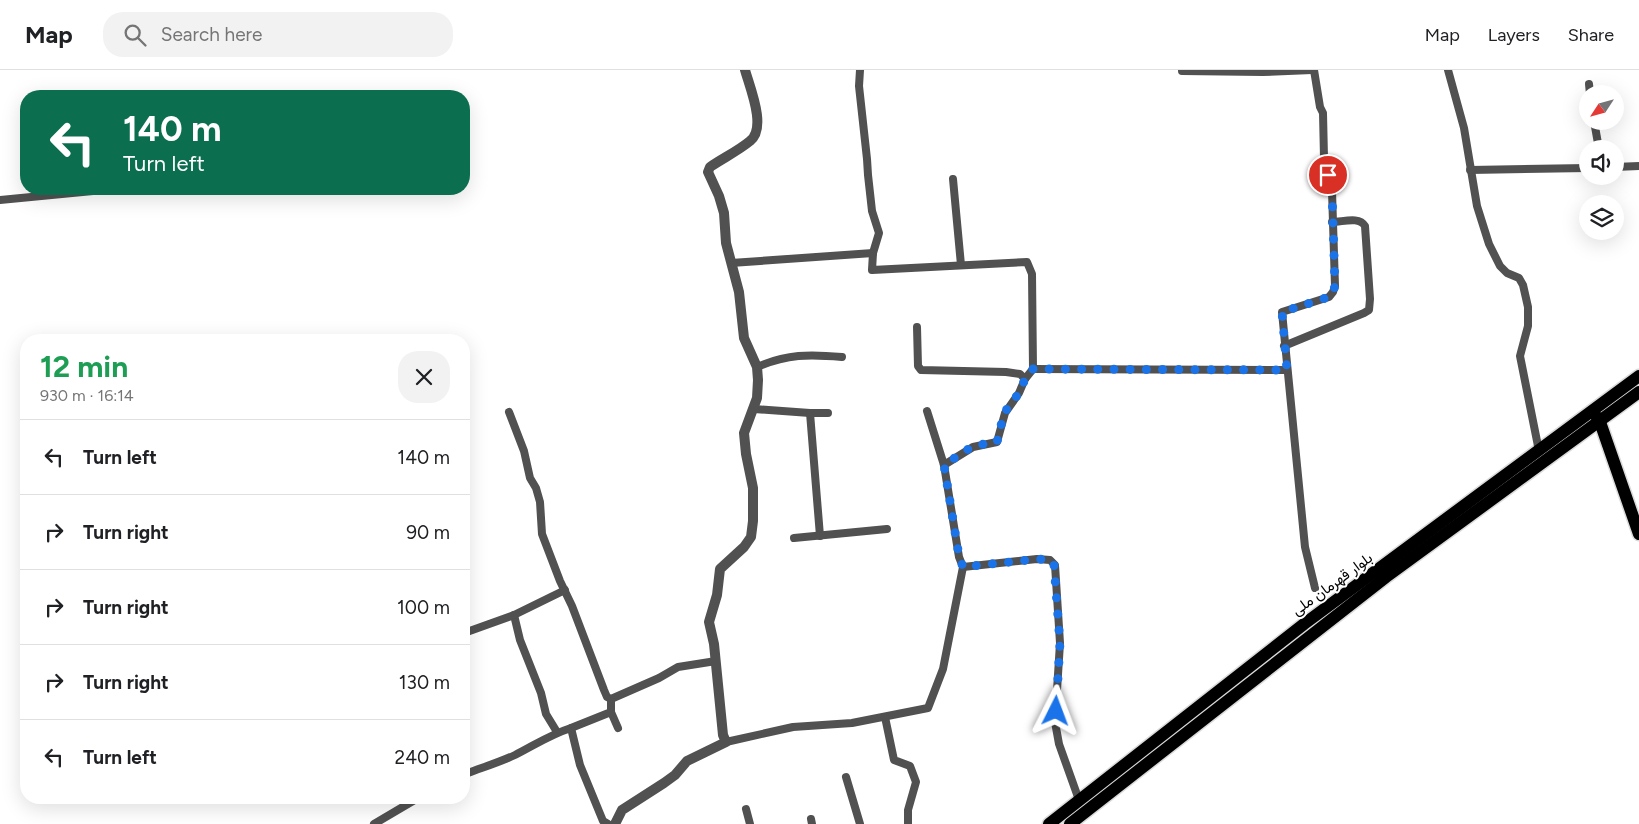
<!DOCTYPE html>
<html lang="en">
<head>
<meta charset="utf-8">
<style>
	body { margin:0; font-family:Figtree,Vazirmatn,sans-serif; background:#f2f2f2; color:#202124; height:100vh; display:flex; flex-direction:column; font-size:19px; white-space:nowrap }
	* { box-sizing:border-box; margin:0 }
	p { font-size:16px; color:#757577 }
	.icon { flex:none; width:28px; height:28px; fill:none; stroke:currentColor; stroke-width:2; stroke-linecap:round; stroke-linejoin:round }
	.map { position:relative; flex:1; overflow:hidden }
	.sheet { position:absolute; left:20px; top:264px; width:450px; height:470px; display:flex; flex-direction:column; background:#fff; border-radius:20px; box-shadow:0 5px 20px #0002 }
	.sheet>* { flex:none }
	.top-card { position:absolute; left:20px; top:20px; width:450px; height:105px; border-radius:20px; box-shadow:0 5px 20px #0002; background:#0b6e4f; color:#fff; overflow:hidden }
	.needle { width:32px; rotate:234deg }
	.controls { position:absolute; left:1579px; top:15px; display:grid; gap:10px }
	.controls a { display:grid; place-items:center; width:45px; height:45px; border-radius:50%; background:#fff; box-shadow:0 5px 20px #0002; font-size:25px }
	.pin { position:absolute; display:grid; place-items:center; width:42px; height:42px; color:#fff; margin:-21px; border:2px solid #fff; border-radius:50%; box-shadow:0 1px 5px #0007 }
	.me { position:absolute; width:55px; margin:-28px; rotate:3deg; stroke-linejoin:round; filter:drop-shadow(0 0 4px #0008) }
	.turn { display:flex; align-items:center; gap:18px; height:105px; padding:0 20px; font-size:22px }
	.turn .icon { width:65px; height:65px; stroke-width:2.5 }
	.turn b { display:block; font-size:35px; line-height:42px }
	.round { display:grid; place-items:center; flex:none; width:52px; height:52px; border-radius:20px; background:#f2f2f2 }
	.headline { display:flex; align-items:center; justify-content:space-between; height:85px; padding:0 20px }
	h1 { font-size:30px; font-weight:700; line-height:38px; color:#1e9e55 }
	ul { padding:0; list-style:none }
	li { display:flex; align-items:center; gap:15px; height:75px; padding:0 20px; border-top:1px solid #e0e0e0 }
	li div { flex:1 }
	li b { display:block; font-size:19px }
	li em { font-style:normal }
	header { display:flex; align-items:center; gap:30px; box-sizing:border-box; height:70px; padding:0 25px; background:#fff; border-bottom:1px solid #e0e0e0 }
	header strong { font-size:24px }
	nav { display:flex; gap:28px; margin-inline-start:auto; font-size:18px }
	.search { width:350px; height:45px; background:#f2f2f2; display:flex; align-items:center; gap:12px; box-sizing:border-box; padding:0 18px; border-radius:20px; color:#757577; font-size:19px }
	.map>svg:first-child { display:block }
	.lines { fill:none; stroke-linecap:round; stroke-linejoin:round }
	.trunk-casing { stroke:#dbdbdb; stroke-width:15 }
	.minor { stroke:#515151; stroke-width:8 }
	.tertiary { stroke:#515151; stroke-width:10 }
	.trunk { stroke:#000; stroke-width:12 }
	.route { stroke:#1a73e8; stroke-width:9; stroke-dasharray:0 16.2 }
	.labels { text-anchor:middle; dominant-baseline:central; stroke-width:4; stroke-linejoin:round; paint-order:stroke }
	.street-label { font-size:15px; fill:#000; stroke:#fff }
</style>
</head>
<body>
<header>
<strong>Map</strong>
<div class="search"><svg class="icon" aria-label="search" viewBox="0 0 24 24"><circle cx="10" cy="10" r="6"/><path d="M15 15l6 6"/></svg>Search here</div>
<nav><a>Map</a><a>Layers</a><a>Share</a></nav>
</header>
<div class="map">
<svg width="1639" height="754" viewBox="0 0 1639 754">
	<rect width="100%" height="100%" fill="#fff"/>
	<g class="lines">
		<g class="trunk-casing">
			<g id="trunk">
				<path d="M 1596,346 L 1600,352 L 1639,464"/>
				<path d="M 1049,754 L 1304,554 L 1639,306"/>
				<path d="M 1070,754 L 1386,507 L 1639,322"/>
			</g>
		</g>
		<g class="minor">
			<path d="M 860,0 L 859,16 L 867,89 L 868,105 L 872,141 L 879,163 L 873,183 L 872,200 L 1027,192 L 1032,204 L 1033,299 L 1025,309 L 1019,323 L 1005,343 L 997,372 L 973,377 L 944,395"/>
			<path d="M 1314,0 L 1320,37 L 1323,43 L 1324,88 L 1332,121 L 1335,216 L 1333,222 L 1329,227 L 1282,242 L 1305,477 L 1315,518"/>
			<path d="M 1448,0 L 1464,58 L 1477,136 L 1489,174 L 1500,196 L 1507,203 L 1519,208 L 1523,215 L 1528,237 L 1528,256 L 1520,286 L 1539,381"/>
			<path d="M 1182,1 L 1263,2 L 1312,0"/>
			<path d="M 1589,14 L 1590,24"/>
			<path d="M 1594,51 L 1599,79"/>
			<path d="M 1615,97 L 1639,96"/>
			<path d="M 1470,100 L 1588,98"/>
			<path d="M 953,109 L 961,195"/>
			<path d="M 0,130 L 93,121 L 157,121"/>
			<path d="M 731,193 L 873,183"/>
			<path d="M 917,257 L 918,296 L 921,300 L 1006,302 L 1020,304 L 1025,309"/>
			<path d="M 1284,276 L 1364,243 L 1369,240 L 1370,229 L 1365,156 C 1359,146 1343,152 1332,152"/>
			<path d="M 757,297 C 787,284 809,284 842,287"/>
			<path d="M 1033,299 L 1287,300"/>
			<path d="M 754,339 L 810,343 L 828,343"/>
			<path d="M 509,342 L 524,381 L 530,408 L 536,418 L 540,432 L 542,464 L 560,511 L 572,536 L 604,620 L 607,627 L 611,629"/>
			<path d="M 810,343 L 820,466"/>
			<path d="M 794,468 L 887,459"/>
			<path d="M 963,497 L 1037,489 L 1050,490 L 1055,495 L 1060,573 L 1055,652 L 1059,674 L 1079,730"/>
			<path d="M 514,545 L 520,570 L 541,623 L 546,644 L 557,662"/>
			<path d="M 464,563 L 514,545 L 565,520"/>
			<path d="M 611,642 L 618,658"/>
			<path d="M 885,647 L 894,690 L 910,696 L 916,712 L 908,740 L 908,754"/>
			<path d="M 571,658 L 611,642 L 611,629 L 659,608 L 678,597 L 716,591"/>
			<path d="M 726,672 L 793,657 L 852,653 L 928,638 L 943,599 L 963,497 L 959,487 L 944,395 L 927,341"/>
			<path d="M 464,697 L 468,703 C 484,697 500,692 515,685 C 535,675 549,665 571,658 L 580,695 L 603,751 L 608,754"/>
			<path d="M 846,707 L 860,754"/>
			<path d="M 746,739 L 750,754"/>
			<path d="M 811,749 L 812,754"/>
			<path d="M 374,754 L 418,728"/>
		</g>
		<path class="tertiary" d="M 615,754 L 622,740 L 664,713 L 675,705 L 687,691 L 726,672 L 723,665 L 714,574 L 709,552 L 717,525 L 720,499 L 744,477 L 751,467 L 753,451 L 753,418 L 746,384 L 744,363 L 757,328 L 758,310 L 757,297 L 744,268 L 739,222 L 726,173 L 724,143 L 719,126 L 708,102 L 710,97 C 723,88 738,81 750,71 C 767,58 750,18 745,0"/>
		<use href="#trunk" class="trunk"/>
	</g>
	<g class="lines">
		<path class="route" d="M 1056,641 L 1060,573 L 1054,495 L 1050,490 L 1038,489 L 963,497 L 959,486 L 944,395 L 973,376 L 997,372 L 1004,343 L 1019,323 L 1025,309 L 1033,299 L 1287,300 L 1282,242 L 1329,227 L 1333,222 L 1335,216 L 1332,121 L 1328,105"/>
	</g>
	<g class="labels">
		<g class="street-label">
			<text transform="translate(1332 514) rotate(-36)">بلوار قهرمان ملی</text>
		</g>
	</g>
</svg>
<div class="controls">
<a><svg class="needle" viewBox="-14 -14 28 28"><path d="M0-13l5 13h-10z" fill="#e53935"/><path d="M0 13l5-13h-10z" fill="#757577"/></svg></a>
<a><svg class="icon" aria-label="sound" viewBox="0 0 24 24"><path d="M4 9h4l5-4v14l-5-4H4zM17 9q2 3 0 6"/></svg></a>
<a><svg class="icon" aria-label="layers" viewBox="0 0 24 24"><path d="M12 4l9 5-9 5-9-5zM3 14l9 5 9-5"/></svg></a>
</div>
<div class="pin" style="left:1328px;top:105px;background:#d93025"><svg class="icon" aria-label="arrive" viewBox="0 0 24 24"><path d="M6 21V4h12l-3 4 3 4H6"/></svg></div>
<svg class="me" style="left:1056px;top:641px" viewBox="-20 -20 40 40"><path d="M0-17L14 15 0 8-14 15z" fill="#1a73e8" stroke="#fff" stroke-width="4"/></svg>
<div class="top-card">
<div class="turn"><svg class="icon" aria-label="left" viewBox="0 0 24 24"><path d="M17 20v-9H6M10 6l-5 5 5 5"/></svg><div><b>140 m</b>Turn left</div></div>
</div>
<section class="sheet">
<div class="headline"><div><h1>12 min</h1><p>930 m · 16:14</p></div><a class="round"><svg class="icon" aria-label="close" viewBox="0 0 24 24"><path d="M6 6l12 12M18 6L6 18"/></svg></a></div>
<ul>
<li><svg class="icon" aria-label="left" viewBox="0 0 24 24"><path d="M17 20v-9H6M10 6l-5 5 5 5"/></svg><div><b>Turn left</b></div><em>140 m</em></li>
<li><svg class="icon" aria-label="right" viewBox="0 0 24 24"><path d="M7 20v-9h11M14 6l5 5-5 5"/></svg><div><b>Turn right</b></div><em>90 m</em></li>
<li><svg class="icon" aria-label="right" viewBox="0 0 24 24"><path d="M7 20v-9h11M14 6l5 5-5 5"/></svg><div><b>Turn right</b></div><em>100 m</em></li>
<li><svg class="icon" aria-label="right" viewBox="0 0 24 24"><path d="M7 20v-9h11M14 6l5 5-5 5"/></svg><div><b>Turn right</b></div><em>130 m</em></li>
<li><svg class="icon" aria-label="left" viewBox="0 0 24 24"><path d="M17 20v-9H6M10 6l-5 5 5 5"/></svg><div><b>Turn left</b></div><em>240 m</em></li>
</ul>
</section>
</div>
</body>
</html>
